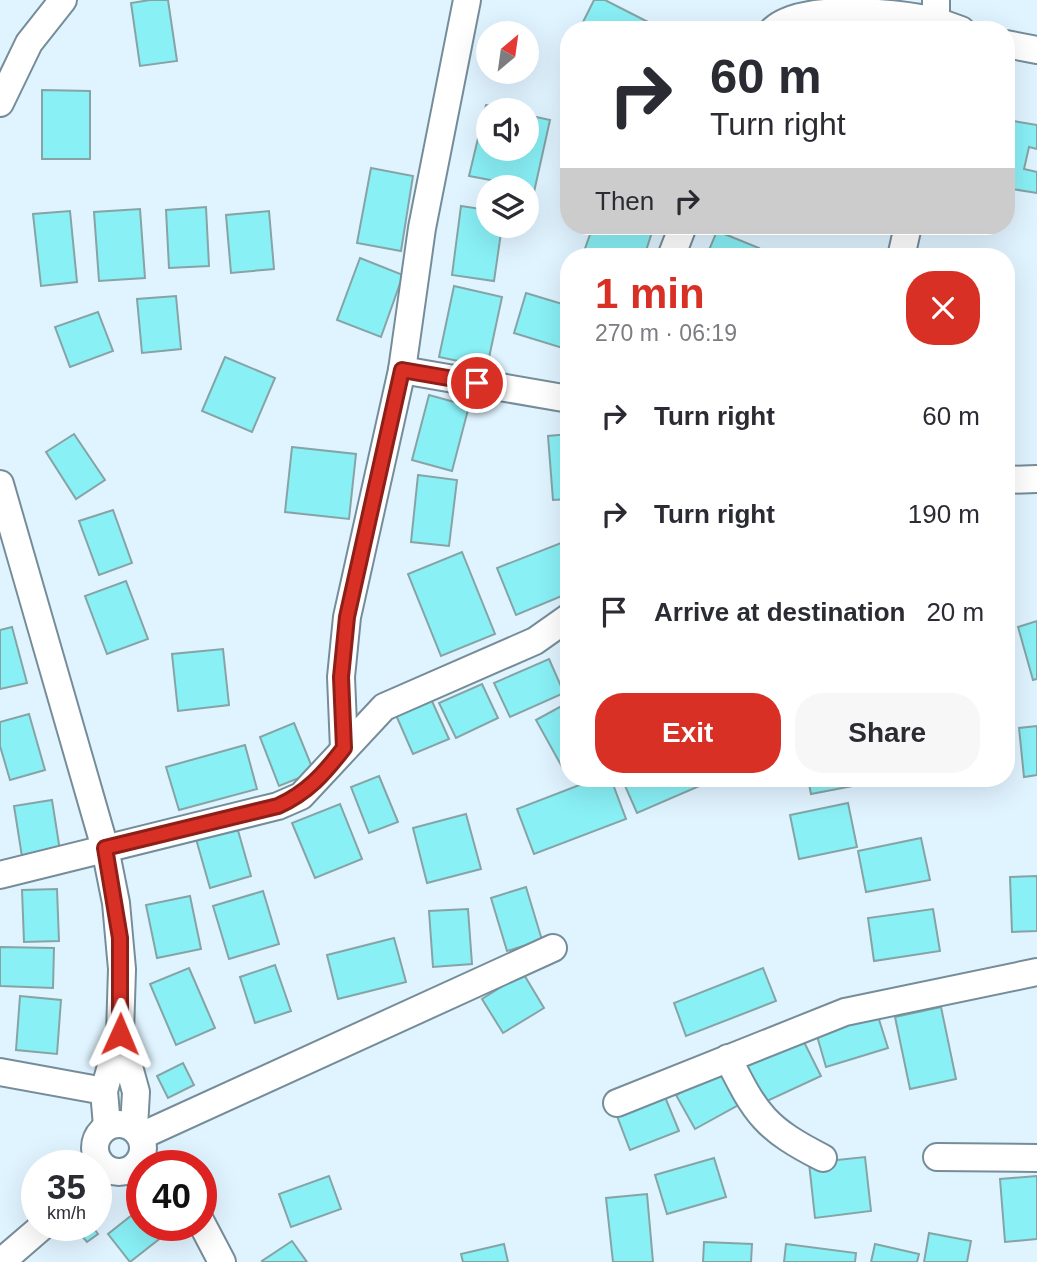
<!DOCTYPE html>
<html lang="en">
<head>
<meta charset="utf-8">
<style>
	body { margin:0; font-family:Arial,sans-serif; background:#f7f7f7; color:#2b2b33; height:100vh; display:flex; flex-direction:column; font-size:26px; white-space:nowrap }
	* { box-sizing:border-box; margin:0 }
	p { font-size:23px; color:#7c7c81 }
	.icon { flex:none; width:38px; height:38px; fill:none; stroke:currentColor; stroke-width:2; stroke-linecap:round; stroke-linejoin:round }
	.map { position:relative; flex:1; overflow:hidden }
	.details { position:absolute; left:560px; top:248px; width:455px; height:539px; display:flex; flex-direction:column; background:#fff; border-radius:28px; box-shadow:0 7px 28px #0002 }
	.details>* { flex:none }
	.top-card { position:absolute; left:560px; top:21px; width:455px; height:214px; border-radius:28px; box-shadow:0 7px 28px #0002; background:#fff; color:#2b2b33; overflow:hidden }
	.needle { width:46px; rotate:29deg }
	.fabs { position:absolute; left:476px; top:21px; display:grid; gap:14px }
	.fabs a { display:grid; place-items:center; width:63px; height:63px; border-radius:50%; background:#fff; box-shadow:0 7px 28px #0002; font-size:35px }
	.speed { position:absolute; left:21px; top:1150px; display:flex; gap:14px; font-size:35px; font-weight:700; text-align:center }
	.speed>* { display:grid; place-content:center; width:91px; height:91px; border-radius:50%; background:#fff; box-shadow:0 7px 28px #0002; line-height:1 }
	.speed small { font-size:18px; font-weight:400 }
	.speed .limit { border:10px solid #d22; background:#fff; color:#111 }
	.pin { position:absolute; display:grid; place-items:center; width:60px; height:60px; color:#fff; margin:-30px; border:4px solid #fff; border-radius:50%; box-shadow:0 2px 7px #0007 }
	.me { position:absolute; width:77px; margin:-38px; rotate:1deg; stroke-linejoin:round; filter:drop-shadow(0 0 5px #0008) }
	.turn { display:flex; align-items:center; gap:24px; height:147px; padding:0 35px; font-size:32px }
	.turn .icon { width:91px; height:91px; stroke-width:2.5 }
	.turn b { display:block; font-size:49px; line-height:60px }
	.then { display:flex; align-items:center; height:66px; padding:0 35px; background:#0003; gap:14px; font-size:26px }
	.round { display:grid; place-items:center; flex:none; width:74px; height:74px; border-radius:28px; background:#f7f7f7 }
	.head { display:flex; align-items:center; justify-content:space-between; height:119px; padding:0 35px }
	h1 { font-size:42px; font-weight:700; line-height:52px; color:#d93025 }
	.primary-button { display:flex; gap:14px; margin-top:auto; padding:14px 35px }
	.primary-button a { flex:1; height:80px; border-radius:28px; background:#d93025; color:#fff; font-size:28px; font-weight:700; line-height:80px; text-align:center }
	.primary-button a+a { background:#f7f7f7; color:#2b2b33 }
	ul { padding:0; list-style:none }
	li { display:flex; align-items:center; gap:21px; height:98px; padding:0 35px }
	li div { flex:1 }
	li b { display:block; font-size:26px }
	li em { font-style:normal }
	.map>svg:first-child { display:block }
	.building { fill:#89f0f6; stroke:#86a4a5; stroke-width:2 }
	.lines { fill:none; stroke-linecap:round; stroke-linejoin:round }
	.minor-casing { stroke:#768d99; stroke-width:30 }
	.minor { stroke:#fff; stroke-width:26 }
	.route-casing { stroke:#8d1f18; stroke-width:18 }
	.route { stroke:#d93025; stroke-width:12 }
</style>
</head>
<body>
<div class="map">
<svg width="1037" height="1262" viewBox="0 0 1037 1262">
	<rect width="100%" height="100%" fill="#e0f4ff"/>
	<g class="building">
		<path d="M 150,0 L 168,0 L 177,61 L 140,66 L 131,3 Z"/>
		<path d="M 594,0 L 605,0 L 654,25 L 651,30 L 579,30 Z"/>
		<path d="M 42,90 L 90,91 L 90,159 L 42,159 Z"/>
		<path d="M 486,105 L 508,110 L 488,110 L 488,149 L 527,149 L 527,115 L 550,120 L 534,192 L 527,187 L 469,176 Z"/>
		<path d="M 1007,120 L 1037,125 L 1037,149 L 1029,147 L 1024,169 L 1037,172 L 1037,193 L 1006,188 Z"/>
		<path d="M 371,168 L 413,176 L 401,251 L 357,243 Z"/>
		<path d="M 461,206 L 488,210 L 488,226 L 502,226 L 494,281 L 452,275 Z"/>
		<path d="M 206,207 L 209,266 L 169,268 L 166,210 Z"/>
		<path d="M 140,209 L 145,278 L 99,281 L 94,212 Z"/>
		<path d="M 70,211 L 77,282 L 41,286 L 33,214 Z"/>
		<path d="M 269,211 L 274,269 L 231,273 L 226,215 Z"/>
		<path d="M 593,226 L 654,226 L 644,257 L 582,257 Z"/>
		<path d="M 717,231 L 759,248 L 755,257 L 706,257 Z"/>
		<path d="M 360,258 L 403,275 L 381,337 L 337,320 Z"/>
		<path d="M 454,286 L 502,297 L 487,367 L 439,357 Z"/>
		<path d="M 526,293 L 569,306 L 569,350 L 514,333 Z"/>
		<path d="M 176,296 L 181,349 L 142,353 L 137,299 Z"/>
		<path d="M 98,312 L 113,351 L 70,367 L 55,327 Z"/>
		<path d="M 225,357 L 275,378 L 252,432 L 202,411 Z"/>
		<path d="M 429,395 L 469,406 L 452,471 L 412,460 Z"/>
		<path d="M 74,434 L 105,480 L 76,499 L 46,452 Z"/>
		<path d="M 569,434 L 569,499 L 553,500 L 548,436 Z"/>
		<path d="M 292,447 L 356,454 L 349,519 L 285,512 Z"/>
		<path d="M 418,475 L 457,480 L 449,546 L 411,542 Z"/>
		<path d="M 113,510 L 132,563 L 99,575 L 79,521 Z"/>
		<path d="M 561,543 L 569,562 L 569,593 L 516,615 L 497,568 Z"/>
		<path d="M 462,552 L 495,634 L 441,656 L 408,574 Z"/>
		<path d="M 126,581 L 148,639 L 107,654 L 85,596 Z"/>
		<path d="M 1037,621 L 1037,679 L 1033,680 L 1018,627 Z"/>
		<path d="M 12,627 L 27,683 L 0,689 L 0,630 Z"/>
		<path d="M 223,649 L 229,705 L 178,711 L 172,654 Z"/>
		<path d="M 549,659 L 564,693 L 510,717 L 494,683 Z"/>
		<path d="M 482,684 L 498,718 L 456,738 L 439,703 Z"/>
		<path d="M 427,690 L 449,739 L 413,754 L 392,706 Z"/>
		<path d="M 569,702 L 569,773 L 566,774 L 536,720 Z"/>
		<path d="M 29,714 L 45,770 L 10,780 L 0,746 L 0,722 Z"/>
		<path d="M 294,723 L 314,772 L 279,786 L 260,737 Z"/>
		<path d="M 1037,726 L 1037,775 L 1024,777 L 1019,728 Z"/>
		<path d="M 245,745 L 257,789 L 179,810 L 166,767 Z"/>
		<path d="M 379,776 L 398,822 L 369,833 L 351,787 Z"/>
		<path d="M 595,779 L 611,779 L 626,819 L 534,854 L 517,809 Z"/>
		<path d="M 622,779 L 710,779 L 711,781 L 637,813 Z"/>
		<path d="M 808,779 L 852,779 L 853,786 L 811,794 Z"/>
		<path d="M 52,800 L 61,857 L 23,863 L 14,806 Z"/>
		<path d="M 848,803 L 857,847 L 799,859 L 790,815 Z"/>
		<path d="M 340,804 L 362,859 L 315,878 L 292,823 Z"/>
		<path d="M 466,814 L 481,869 L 427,883 L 413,828 Z"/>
		<path d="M 235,820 L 251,876 L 210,888 L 194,832 Z"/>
		<path d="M 921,838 L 930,880 L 866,892 L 858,851 Z"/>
		<path d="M 1037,876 L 1037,931 L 1012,932 L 1010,877 Z"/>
		<path d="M 526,887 L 542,940 L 507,951 L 491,898 Z"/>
		<path d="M 57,889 L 59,941 L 24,942 L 22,890 Z"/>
		<path d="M 263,891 L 279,944 L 229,959 L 213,906 Z"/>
		<path d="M 190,896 L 201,949 L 157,958 L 146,905 Z"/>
		<path d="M 468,909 L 472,964 L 433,967 L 429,911 Z"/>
		<path d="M 933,909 L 940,951 L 874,961 L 868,918 Z"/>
		<path d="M 394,938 L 406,982 L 338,999 L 327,955 Z"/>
		<path d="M 0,947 L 54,948 L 53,988 L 0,986 Z"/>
		<path d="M 275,965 L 291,1011 L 255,1023 L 240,977 Z"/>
		<path d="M 189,968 L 215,1028 L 176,1045 L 150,984 Z"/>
		<path d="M 763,968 L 776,1001 L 686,1036 L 674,1003 Z"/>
		<path d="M 523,973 L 544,1008 L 503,1033 L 482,999 Z"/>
		<path d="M 20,996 L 61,1000 L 57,1054 L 16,1050 Z"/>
		<path d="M 941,1007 L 956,1079 L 910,1089 L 895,1017 Z"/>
		<path d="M 876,1010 L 888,1048 L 826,1067 L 815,1029 Z"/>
		<path d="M 800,1034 L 821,1076 L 765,1102 L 744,1060 Z"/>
		<path d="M 183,1063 L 194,1085 L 168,1098 L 157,1076 Z"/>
		<path d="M 723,1070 L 742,1103 L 695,1129 L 676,1095 Z"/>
		<path d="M 665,1097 L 679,1131 L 630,1150 L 617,1116 Z"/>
		<path d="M 865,1157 L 871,1211 L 815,1218 L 809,1163 Z"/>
		<path d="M 714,1158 L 726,1197 L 667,1214 L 655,1175 Z"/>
		<path d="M 329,1176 L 341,1209 L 291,1227 L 279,1194 Z"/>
		<path d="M 1037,1176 L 1037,1239 L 1005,1242 L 1000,1179 Z"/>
		<path d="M 647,1194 L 653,1262 L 613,1262 L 606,1198 Z"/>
		<path d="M 142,1207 L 142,1225 L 169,1225 L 172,1229 L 130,1262 L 108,1234 Z"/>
		<path d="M 72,1225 L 91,1225 L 98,1234 L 87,1242 Z"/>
		<path d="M 929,1233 L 971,1241 L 967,1262 L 924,1262 Z"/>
		<path d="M 292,1241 L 307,1262 L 263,1262 L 262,1261 Z"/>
		<path d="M 704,1242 L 752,1244 L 751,1262 L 703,1262 Z"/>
		<path d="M 504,1244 L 508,1262 L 463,1262 L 461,1254 Z"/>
		<path d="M 786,1244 L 856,1253 L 855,1262 L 784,1262 Z"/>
		<path d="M 875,1244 L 919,1254 L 917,1262 L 871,1262 Z"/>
	</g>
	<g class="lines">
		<g class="minor-casing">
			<g id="minor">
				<path d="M 773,30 C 803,2 898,13 936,21 L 936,0"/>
				<path d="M 935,30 L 936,21 L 961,30"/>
				<path d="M 1006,44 L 1037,50"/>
				<path d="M 0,103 L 29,43 L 63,0"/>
				<path d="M 671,257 L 683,226"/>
				<path d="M 901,257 L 908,226"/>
				<path d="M 402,370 L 569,399"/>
				<path d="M 1006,480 L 1037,479"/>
				<path d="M 0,484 L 105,848 L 116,903 L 122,969 L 120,1034 L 104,1091 L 107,1126"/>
				<path d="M 344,749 L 341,677 L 347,617 L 402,370 L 422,228 L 467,0"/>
				<path d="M 0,875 L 278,806 L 301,796 L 384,707 L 535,641 L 569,617"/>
				<path d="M 120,1034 L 136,1092 L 134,1127"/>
				<path d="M 728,1058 C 756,1115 766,1129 823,1158"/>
				<path d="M 0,1072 L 104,1091"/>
				<path d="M 617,1103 L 845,1012 L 1037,972"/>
				<circle cx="119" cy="1148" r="24"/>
				<path d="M 141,1136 L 553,948"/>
				<path d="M 937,1157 L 1037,1158"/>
				<path d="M 201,1222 L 222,1262"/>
				<path d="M 1,1262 L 44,1225"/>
			</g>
		</g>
		<use href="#minor" class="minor"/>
	</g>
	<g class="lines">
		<g class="route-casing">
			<path id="route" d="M 120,1034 L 120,938 L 105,848 L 278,806 C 307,793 324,774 344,748 L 341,677 L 347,617 L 402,370 L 477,383"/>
		</g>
		<use href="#route" class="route"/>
	</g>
</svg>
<div class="fabs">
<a><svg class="needle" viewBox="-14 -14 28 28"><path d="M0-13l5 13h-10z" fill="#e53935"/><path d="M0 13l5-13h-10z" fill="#7c7c81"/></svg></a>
<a><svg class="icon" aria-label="sound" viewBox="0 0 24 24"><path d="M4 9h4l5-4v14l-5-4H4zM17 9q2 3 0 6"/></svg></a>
<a><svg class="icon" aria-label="layers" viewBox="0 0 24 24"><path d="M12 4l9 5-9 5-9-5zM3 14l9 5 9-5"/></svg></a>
</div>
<div class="speed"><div>35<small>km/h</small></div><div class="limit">40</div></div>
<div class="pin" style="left:477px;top:383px;background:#d93025"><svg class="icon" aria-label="arrive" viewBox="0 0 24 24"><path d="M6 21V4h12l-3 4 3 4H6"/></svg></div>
<svg class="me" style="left:120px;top:1034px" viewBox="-20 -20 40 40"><path d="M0-17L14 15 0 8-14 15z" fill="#d93025" stroke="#fff" stroke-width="4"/></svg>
<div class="top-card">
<div class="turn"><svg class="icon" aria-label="right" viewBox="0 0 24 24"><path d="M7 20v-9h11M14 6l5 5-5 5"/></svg><div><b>60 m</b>Turn right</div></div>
<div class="then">Then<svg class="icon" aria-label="right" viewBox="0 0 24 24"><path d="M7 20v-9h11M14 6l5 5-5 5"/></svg></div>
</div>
<section class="details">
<div class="head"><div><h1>1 min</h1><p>270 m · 06:19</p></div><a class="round" style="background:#d93025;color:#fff"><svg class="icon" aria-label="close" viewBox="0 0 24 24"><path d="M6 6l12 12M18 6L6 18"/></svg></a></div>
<ul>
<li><svg class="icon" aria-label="right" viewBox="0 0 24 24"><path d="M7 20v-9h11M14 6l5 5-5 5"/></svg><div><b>Turn right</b></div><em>60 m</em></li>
<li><svg class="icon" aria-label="right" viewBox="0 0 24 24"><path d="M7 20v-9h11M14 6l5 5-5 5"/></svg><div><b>Turn right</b></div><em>190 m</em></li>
<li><svg class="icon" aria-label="arrive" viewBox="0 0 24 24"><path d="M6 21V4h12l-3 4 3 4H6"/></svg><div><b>Arrive at destination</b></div><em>20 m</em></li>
</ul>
<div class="primary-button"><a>Exit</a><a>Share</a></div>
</section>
</div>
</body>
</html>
